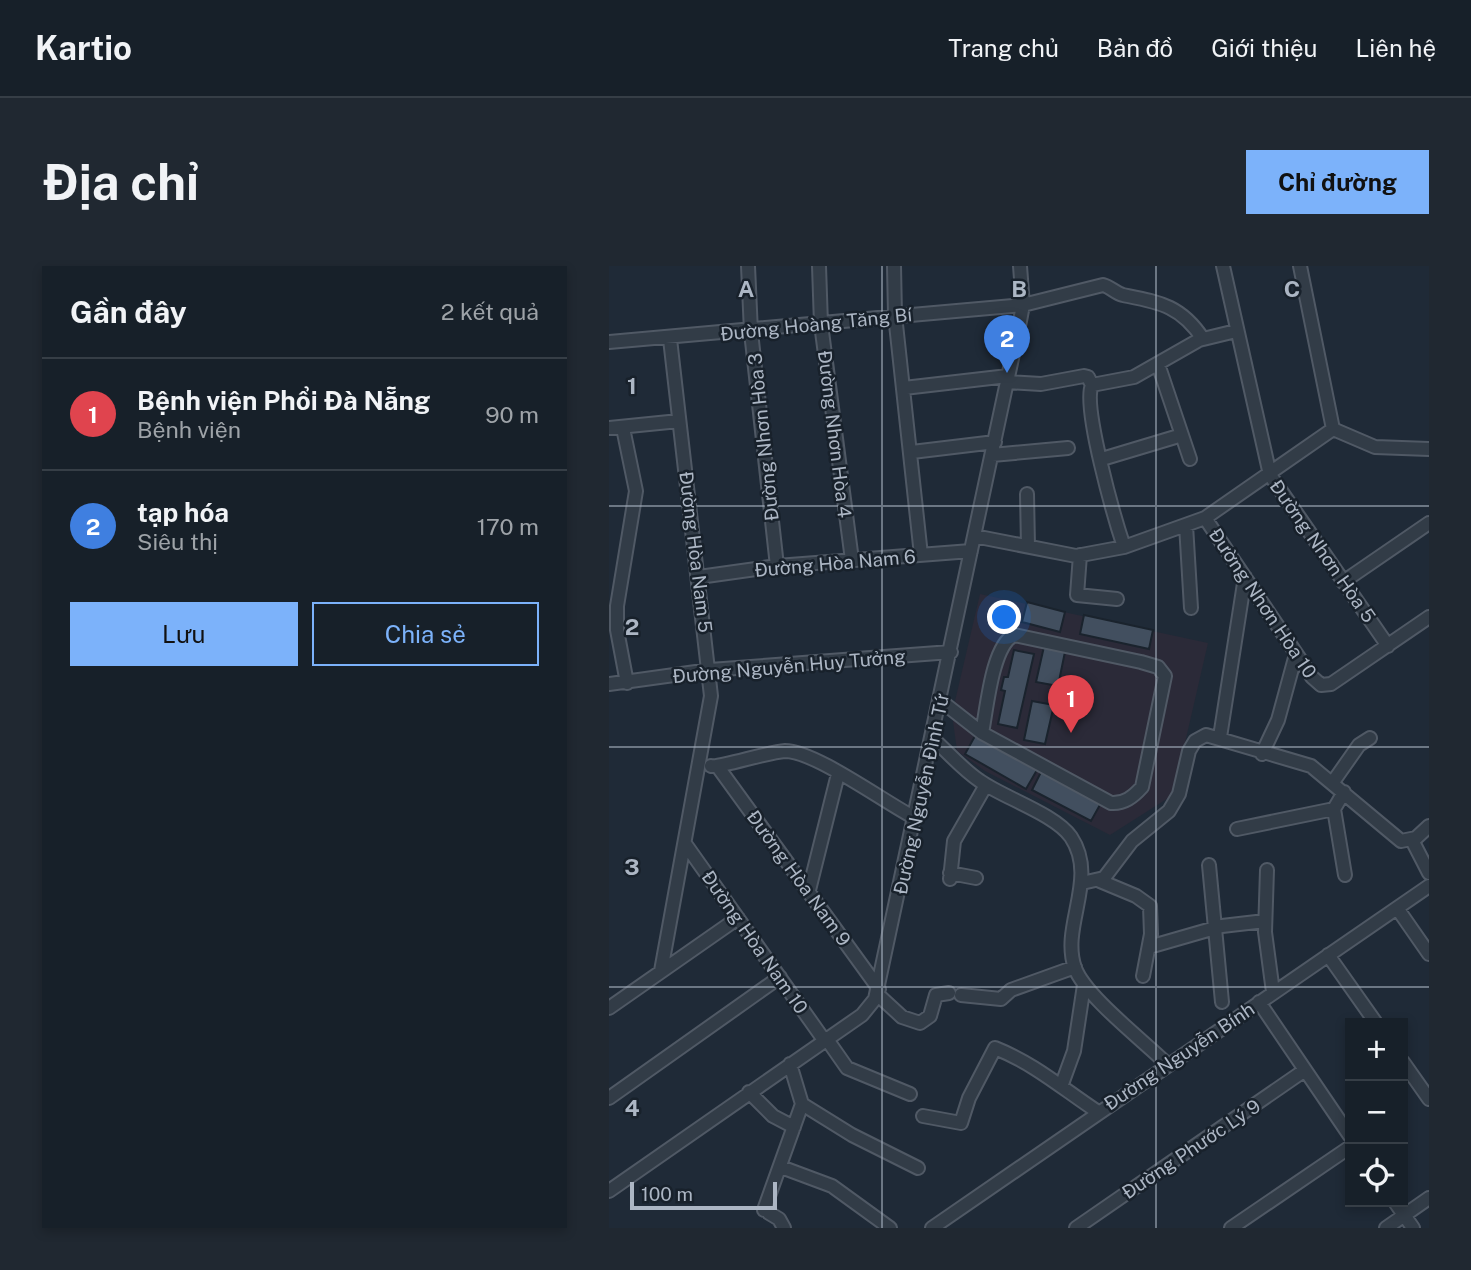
<!DOCTYPE html>
<html lang="vi">
<head>
<meta charset="utf-8">
<style>
	body { margin:0; font-family:"Public Sans",sans-serif; background:#202831; color:#f1f3f6 }
	.controls { position:absolute; right:21px; bottom:21px; display:grid; overflow:hidden; border-radius:0px; box-shadow:0 4px 10px #0003 }
	.controls button { width:63px; height:63px; display:grid; place-items:center; padding:0; border:0; border-bottom:2px solid #363e46; background:#172029; color:#f1f3f6; font:35px sans-serif }
	.scale { position:absolute; left:21px; bottom:18px; width:147px; box-sizing:border-box; padding-left:7px; border:4px solid #acb6c4; border-top:0; font-size:19px; line-height:24px; white-space:nowrap; color:#acb6c4; -webkit-text-stroke:5px #18212b; paint-order:stroke }
	.you { position:absolute; left:396px; top:352px; width:24px; height:24px; margin:-18px; border:5px solid #fff; border-radius:50%; background:#1a73e8; box-shadow:0 0 0 10px #1a73e833 }
	.badge { display:grid; place-items:center; width:46px; height:46px; border-radius:50%; background:#7cb2fa; color:#fff; font-size:23px; font-weight:700 }
	.pin { position:absolute; translate:-50% -58px; filter:drop-shadow(0 2px 4px #0008) }
	.pin::after { content:''; position:absolute; top:37px; width:24px; height:21px; background:inherit; clip-path:polygon(0 0,100% 0,50% 100%) }
	.list { margin:0; padding:0; list-style:none }
	h2 { display:flex; justify-content:space-between; align-items:center; height:91px; margin:0; padding:0 28px; font-size:30px }
	h2 small { font-size:23px; font-weight:400; color:#9ea3a8 }
	.list li { display:grid; grid-template-columns:46px 1fr auto; gap:21px; align-items:center; box-sizing:border-box; height:112px; padding:0 28px; border-top:2px solid #363e46 }
	.list b { display:block; font-size:26px; white-space:nowrap }
	.list p { margin:0; font-size:23px; white-space:nowrap; color:#9ea3a8 }
	.list em { font-size:23px; font-style:normal; color:#9ea3a8 }
	.actions { display:flex; gap:14px; padding:21px 28px }
	.actions a { flex:1; padding:16px 0; border:2px solid #7cb2fa; border-radius:0px; text-align:center; font-size:24px; color:#7cb2fa }
	.actions .main { background:#7cb2fa; color:#111 }
	.icon { flex:none; width:38px; height:38px; fill:none; stroke:currentColor; stroke-width:2; stroke-linecap:round; stroke-linejoin:round }
	.map { position:relative; flex:none; width:820px; height:962px; overflow:hidden; border-radius:0px }
	header { display:flex; align-items:center; gap:42px; box-sizing:border-box; height:98px; padding:0 35px; background:#172029; border-bottom:2px solid #363e46 }
	header strong { font-size:33px }
	nav { display:flex; gap:38px; margin-inline-start:auto; font-size:24px }
	.intro { display:flex; align-items:center; justify-content:space-between; box-sizing:border-box; height:168px; padding:0 42px }
	h1 { margin:0; font-size:49px }
	.button { padding:18px 32px; border-radius:0px; background:#7cb2fa; color:#111; font-size:24px; font-weight:700 }
	main { display:flex; gap:42px; padding:0 42px }
	aside { flex:1; background:#172029; border-radius:0px; box-shadow:0 4px 10px #0003 }
	.map>svg:first-child { display:block }
</style>
</head>
<body>
<header>
<strong>Kartio</strong>
<nav><a>Trang chủ</a><a>Bản đồ</a><a>Giới thiệu</a><a>Liên hệ</a></nav>
</header>
<div class="intro"><h1>Địa chỉ</h1><a class="button">Chỉ đường</a></div>
<main>
<aside>
<h2>Gần đây<small>2 kết quả</small></h2>
<ul class="list">
<li><span class="badge" style="background:#e0444e">1</span><div><b>Bệnh viện Phổi Đà Nẵng</b><p>Bệnh viện</p></div><em>90 m</em></li>
<li><span class="badge" style="background:#3f7fe0">2</span><div><b>tạp hóa</b><p>Siêu thị</p></div><em>170 m</em></li>
</ul>
<div class="actions"><a class="main">Lưu</a><a>Chia sẻ</a></div>
</aside>
<div class="map">
<svg width="820" height="962" viewBox="0 0 820 962">
	<rect width="100%" height="100%" fill="#1f2a37"/>
	<path fill="#2b2a38" d="M 371,328 L 599,377 L 564,529 L 501,569 L 376,505 L 348,485 L 343,448 Z"/>
	<path fill="#424f5f" stroke="#1a232d" stroke-width="2" d="M 418,336 L 456,346 L 451,366 L 413,356 Z
		M 475,349 L 544,364 L 540,383 L 471,368 Z
		M 436,376 L 457,381 L 449,420 L 427,416 Z
		M 405,384 L 425,388 L 408,462 L 389,458 L 396,425 L 392,424 L 395,411 L 399,411 Z
		M 423,435 L 445,439 L 436,478 L 415,474 Z
		M 366,470 L 428,504 L 417,523 L 356,488 Z
		M 432,506 L 492,537 L 482,555 L 423,524 Z"/>
	<g fill="none" stroke-linecap="round" stroke-linejoin="round">
		<g stroke="#505965" stroke-width="16">
			<path id="minor" d="M 139,0 L 142,66 L 168,300
				M 210,0 L 212,58 L 243,294
				M 285,0 L 286,49 L 312,289
				M 614,0 L 661,209 L 779,380
				M 691,0 L 724,163
				M 0,76 L 414,39 L 494,19 C 502,21 506,27 514,29 C 549,36 572,39 594,73
				M 549,98 L 581,193
				M 398,116 L 432,118 L 475,110 L 479,111 L 483,119
				M 483,119 C 473,140 506,254 515,281
				M 483,119 L 525,111 L 590,74 L 627,65
				M 295,122 L 399,110
				M 0,162 L 70,155
				M 14,162 L 27,225 L 8,340 L 8,364 L 18,417
				M 724,163 L 766,181 L 820,183
				M 303,186 L 386,176
				M 383,189 L 459,182
				M 493,193 L 573,169
				M 418,228 L 419,280
				M 596,252 L 703,411 L 712,419 L 722,418 L 820,351
				M 577,259 L 582,342
				M 365,270 L 467,290 L 515,281 L 596,252 L 724,163
				M 471,289 L 468,329 L 508,333
				M 90,311 L 168,300 L 362,285
				M 734,316 L 820,257
				M 0,418 L 101,404 L 342,386
				M 332,435 L 373,467 L 502,537 C 515,538 524,531 533,521 L 556,410 L 549,401 L 532,396 L 405,369 C 383,380 378,442 373,467
				M 611,471 L 636,311
				M 323,472 C 339,486 353,503 371,515 C 395,532 446,548 462,571 C 490,613 451,660 466,702 C 476,730 535,775 558,798
				M 653,488 L 669,454 L 687,388
				M 102,500 C 110,502 159,486 176,485 C 206,485 275,536 306,552
				M 109,501 L 270,723
				M 724,516 L 750,479 L 761,472
				M 735,526 L 725,543 L 736,609
				M 628,563 L 725,543
				M 803,574 L 820,607
				M 77,579 L 215,774
				M 600,599 L 613,736
				M 658,604 L 656,666 L 664,726
				M 341,607 L 367,612
				M 341,613 L 345,575 L 377,519
				M 491,615 L 527,630 L 541,640 L 542,668 L 534,710
				M 473,617 L 495,612 L 523,575 L 560,545 L 570,528 L 580,485 L 586,475 L 597,469 L 702,500 L 792,575 L 807,572 L 820,560
				M 200,624 L 229,508
				M 788,642 L 820,688
				M 540,681 L 613,660 L 656,655
				M 719,689 L 767,757
				M 52,705 L 102,430 L 61,73
				M 268,728 L 293,751 L 311,757 L 321,750 L 327,729 L 340,727
				M 352,729 L 392,733 L 402,724 L 466,701
				M 650,736 L 741,870
				M 0,742 L 129,652
				M 217,772 L 238,802 L 301,828
				M 794,796 L 820,833
				M 453,818 L 465,785 L 475,719
				M 140,826 L 164,850 L 185,861
				M 0,832 L 171,711
				M 193,838 L 243,869 L 309,902
				M 314,850 L 352,857 L 360,832 L 386,782 C 426,798 454,823 489,846
				M 172,901 L 223,920 L 281,962
				M 0,925 L 253,749 L 266,733 L 411,55 L 414,39 L 411,0
				M 786,936 L 804,962
				M 155,944 L 193,838 L 181,798
				M 160,947 L 170,953 L 175,962
				M 323,962 L 820,620
				M 467,962 L 696,804
				M 622,962 L 741,881
				M 777,962 L 820,932"/>
		</g>
		<use href="#minor" stroke="#323c47" stroke-width="12"/>
	</g>
	<path fill="none" stroke="#acb6c4" stroke-width="2" stroke-opacity="0.55" d="M 273,0 L 273,962M 547,0 L 547,962M 0,240 L 820,240M 0,481 L 820,481M 0,721 L 820,721"/>
	<g text-anchor="middle" stroke-width="5" stroke-linejoin="round" paint-order="stroke">
		<g font-size="19" fill="#acb6c4" stroke="#18212b">
			<text transform="translate(207 58) rotate(-6)" y="7">Đường Hoàng Tăng Bí</text>
			<text transform="translate(226 168) rotate(83)" y="7">Đường Nhơn Hòa 4</text>
			<text transform="translate(154 171) rotate(-96)" y="7">Đường Nhơn Hòa 3</text>
			<text transform="translate(714 285) rotate(55)" y="7">Đường Nhơn Hòa 5</text>
			<text transform="translate(87 286) rotate(83)" y="7">Đường Hòa Nam 5</text>
			<text transform="translate(226 297) rotate(-5)" y="7">Đường Hòa Nam 6</text>
			<text transform="translate(654 337) rotate(56)" y="7">Đường Nhơn Hòa 10</text>
			<text transform="translate(180 400) rotate(-5)" y="7">Đường Nguyễn Huy Tưởng</text>
			<text transform="translate(312 528) rotate(-78)" y="7">Đường Nguyễn Đình Tứ</text>
			<text transform="translate(190 612) rotate(54)" y="7">Đường Hòa Nam 9</text>
			<text transform="translate(146 676) rotate(55)" y="7">Đường Hòa Nam 10</text>
			<text transform="translate(570 790) rotate(-34)" y="7">Đường Nguyễn Bính</text>
			<text transform="translate(582 883) rotate(-34)" y="7">Đường Phước Lý 9</text>
		</g>
	</g>
	<g font-size="23" text-anchor="middle" font-weight="bold" fill="#acb6c4" stroke="#18212b" stroke-width="5" stroke-linejoin="round" paint-order="stroke">
		<text x="137" y="31">A</text>
		<text x="410" y="31">B</text>
		<text x="683" y="31">C</text>
		<text x="23" y="128">1</text>
		<text x="23" y="369">2</text>
		<text x="23" y="609">3</text>
		<text x="23" y="850">4</text>
	</g>
</svg>
<div class="controls">
<button>+</button>
<button>−</button>
<button><svg class="icon" aria-label="locate" viewBox="0 0 24 24"><circle cx="12" cy="12" r="6"/><path d="M12 2v4M12 18v4M2 12h4M18 12h4"/></svg></button>
</div>
<div class="scale">100 m</div>
<div class="you"></div>
<div class="pin badge" style="left:462px;top:467px;background:#e0444e">1</div>
<div class="pin badge" style="left:398px;top:107px;background:#3f7fe0">2</div>
</div>
</main>
</body>
</html>
